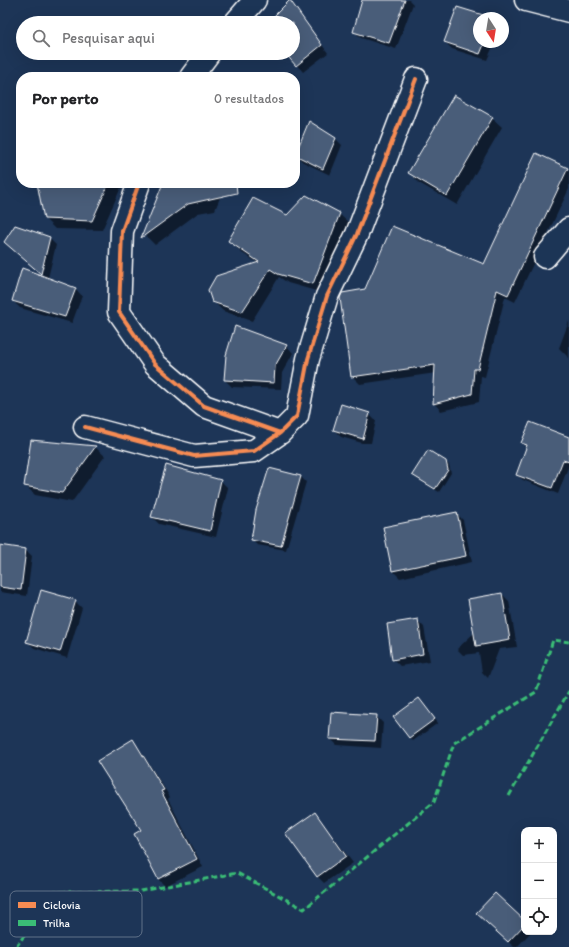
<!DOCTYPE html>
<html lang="pt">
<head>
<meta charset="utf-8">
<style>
	body { margin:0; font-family:Itim,sans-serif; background:#f2f2f2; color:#202124 }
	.controls { position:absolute; right:12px; bottom:12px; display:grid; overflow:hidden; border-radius:8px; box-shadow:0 4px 16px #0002 }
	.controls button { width:36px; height:36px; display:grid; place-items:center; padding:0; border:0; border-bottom:1px solid #e0e0e0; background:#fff; color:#202124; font:20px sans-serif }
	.compass { position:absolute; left:473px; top:12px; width:36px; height:36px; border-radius:50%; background:#fff; box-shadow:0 4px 16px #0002; rotate:168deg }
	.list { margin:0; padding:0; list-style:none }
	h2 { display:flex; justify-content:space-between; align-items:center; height:52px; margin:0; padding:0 16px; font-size:17px }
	h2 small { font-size:13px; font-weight:400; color:#757577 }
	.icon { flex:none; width:22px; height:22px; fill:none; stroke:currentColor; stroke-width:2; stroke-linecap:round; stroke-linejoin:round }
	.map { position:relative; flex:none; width:569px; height:947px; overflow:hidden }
	.search { position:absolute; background:#fff; box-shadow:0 4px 16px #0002; left:16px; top:16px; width:284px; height:44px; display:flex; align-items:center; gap:10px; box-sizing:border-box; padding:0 14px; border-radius:22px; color:#757577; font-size:15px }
	.panel { position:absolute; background:#fff; box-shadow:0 4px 16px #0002; left:16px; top:72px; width:284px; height:116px; border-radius:16px }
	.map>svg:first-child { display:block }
</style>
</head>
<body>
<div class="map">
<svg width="569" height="947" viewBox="0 0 569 947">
	<rect width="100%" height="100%" fill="#1d3557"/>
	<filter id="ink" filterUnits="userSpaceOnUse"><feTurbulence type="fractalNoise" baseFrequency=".025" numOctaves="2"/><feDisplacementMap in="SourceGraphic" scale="8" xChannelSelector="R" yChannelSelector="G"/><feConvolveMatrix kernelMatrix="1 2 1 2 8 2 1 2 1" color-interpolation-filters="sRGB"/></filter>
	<g filter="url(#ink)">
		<path fill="#0007" d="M 364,0 L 409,0 L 413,4 L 396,49 L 361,38 L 354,31 Z
			M 290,1 L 328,53 L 303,72 L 286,53 L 293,53 L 293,23 L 268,23 Z
			M 457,8 L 490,18 L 479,18 L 479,42 L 495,42 L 487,60 L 452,49 L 445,42 Z
			M 492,118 L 502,127 L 457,205 L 419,183 L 410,173 Z
			M 335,138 L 342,145 L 330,175 L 303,162 L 296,155 Z
			M 567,169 L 569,171 L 569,189 L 515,302 L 505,297 L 485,377 L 481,376 L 479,402 L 441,411 L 434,403 L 436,373 L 360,384 L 352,376 L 484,265 Z
			M 38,183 L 123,183 L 102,230 L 55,229 L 45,219 Z
			M 165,183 L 226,183 L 215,210 L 198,213 L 155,245 L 146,236 Z
			M 339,214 L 349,223 L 323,293 L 288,283 L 279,277 L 252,321 L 223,311 L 213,301 L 258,263 L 242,253 L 232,243 L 287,216 Z
			M 49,238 L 56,245 L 48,278 L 76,289 L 82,296 L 72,323 L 20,308 L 13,301 L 45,277 L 5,242 Z
			M 569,321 L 569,358 L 559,348 Z
			M 236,327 L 287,346 L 293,353 L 282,373 L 281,389 L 232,387 L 225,380 Z
			M 369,414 L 376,421 L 371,443 L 362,443 L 341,437 L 334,430 Z
			M 569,439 L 569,465 L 558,494 L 523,480 L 517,475 L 528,448 L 523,443 Z
			M 95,447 L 105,456 L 72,502 L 35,495 L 25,485 Z
			M 445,461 L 449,465 L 451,473 L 439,492 L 417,478 Z
			M 301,477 L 306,482 L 286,550 L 257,545 L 252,540 Z
			M 221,481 L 228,488 L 216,537 L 159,524 L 152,517 Z
			M 456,513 L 463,520 L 472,562 L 400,578 L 393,571 Z
			M 0,546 L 26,550 L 32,556 L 27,596 L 0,592 Z
			M 502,594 L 509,601 L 517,647 L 499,649 L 488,678 L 482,672 L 479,653 L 463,655 L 457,649 L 475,632 Z
			M 75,601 L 82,608 L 67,658 L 34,648 L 27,641 Z
			M 417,620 L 424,627 L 430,661 L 400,666 L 393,659 Z
			M 419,699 L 438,723 L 413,741 L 410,737 Z
			M 376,716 L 383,723 L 381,748 L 337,745 L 330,738 Z
			M 132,741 L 139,748 L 170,797 L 168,799 L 203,867 L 165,886 L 158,879 L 136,834 L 143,831 Z
			M 315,813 L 353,863 L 324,883 L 317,876 Z
			M 485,920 L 524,921 L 524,932 L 531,932 L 517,947 L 514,947 Z"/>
		<path fill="#4a5d79" stroke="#fff" d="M 290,0 L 322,45 L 296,66 L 285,53 L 293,53 L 293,23 L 267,23 Z
			M 362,0 L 405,0 L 389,43 L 353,32 Z
			M 457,7 L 493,18 L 479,18 L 479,42 L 485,42 L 480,54 L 444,42 Z
			M 454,95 L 493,117 L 447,196 L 408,173 Z
			M 309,121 L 336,138 L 323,169 L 295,155 Z
			M 536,153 L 568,168 L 508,295 L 497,290 L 478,369 L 474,369 L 472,394 L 433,404 L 435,365 L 351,377 L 340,298 L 342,293 L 365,289 L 392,226 L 484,264 Z
			M 37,183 L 109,183 L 92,221 L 44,219 Z
			M 163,183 L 236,183 L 237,193 L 188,204 L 141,238 Z
			M 306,195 L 340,213 L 313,284 L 278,274 L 270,269 L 242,312 L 212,302 L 208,290 L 216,276 L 259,262 L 228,241 L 253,198 L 287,215 Z
			M 15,225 L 50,237 L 41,274 L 4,242 Z
			M 22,268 L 76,288 L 65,317 L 12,301 Z
			M 235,326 L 287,345 L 275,366 L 274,383 L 224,380 L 226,355 Z
			M 341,404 L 370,413 L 363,439 L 333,430 Z
			M 530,422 L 569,437 L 569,462 L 563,460 L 552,488 L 516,475 L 527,445 L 521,443 Z
			M 31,440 L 96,446 L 62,493 L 24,486 Z
			M 428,450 L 446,461 L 448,470 L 435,489 L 412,475 Z
			M 166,465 L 221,480 L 210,531 L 151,517 Z
			M 269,468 L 301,476 L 281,546 L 251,540 L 256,510 Z
			M 457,512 L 466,556 L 392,571 L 383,527 Z
			M 0,545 L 26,549 L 21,590 L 0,587 Z
			M 41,590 L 76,600 L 60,652 L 26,642 Z
			M 502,593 L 510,640 L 476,646 L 468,599 Z
			M 418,619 L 423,654 L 392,660 L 387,624 Z
			M 419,698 L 435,719 L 409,738 L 393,717 Z
			M 331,712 L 377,715 L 375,741 L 329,739 Z
			M 133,739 L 164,790 L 161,791 L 197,859 L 158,879 L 134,834 L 141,830 L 97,761 Z
			M 315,812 L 346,856 L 317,877 L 285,833 Z
			M 495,893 L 524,920 L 524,925 L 508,942 L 476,913 Z"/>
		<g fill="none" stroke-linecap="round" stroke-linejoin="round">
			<g stroke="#fff" stroke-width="25">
				<path id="street" d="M 526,0 L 569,11
					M 235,23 L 255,0
					M 191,77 L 209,53
					M 139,183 L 122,231 L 119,312 L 155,364 L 204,406 L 280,433
					M 545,257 L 569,229
					M 85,427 L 194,456 L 254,451 L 280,433 L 297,416 L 308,359 L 327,296 L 357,234 L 416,79"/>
			</g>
			<use href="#street" stroke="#1d3557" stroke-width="22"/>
			<path stroke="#3abd76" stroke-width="3" stroke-dasharray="6 3" stroke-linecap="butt" d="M 509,796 L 569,691
				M 16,947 L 55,892 L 141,891 L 237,873 L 304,909 L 434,802 L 454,743 L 536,692 L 553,640 L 569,642"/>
			<g stroke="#1d3557" stroke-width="6">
				<path id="cycleway" d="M 139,183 L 122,231 L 119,312 L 155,364 L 204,406 L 280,433
					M 85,427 L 194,456 L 254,451 L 280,433 L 297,416 L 308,359 L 327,296 L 357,234 L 416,79"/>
			</g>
			<use href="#cycleway" stroke="#f68b52" stroke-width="4"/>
		</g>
	</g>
	<rect x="10" y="891" width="132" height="46" rx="6" fill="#1d3557" stroke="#617289" stroke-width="1"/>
	<rect x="18" y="902" width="18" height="6" fill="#f68b52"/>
	<rect x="18" y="920" width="18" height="6" fill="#3abd76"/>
	<g font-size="11" fill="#fff">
		<text x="43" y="909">Ciclovia</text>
		<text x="43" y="927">Trilha</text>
	</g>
</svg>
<div class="controls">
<button>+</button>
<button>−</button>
<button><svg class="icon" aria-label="locate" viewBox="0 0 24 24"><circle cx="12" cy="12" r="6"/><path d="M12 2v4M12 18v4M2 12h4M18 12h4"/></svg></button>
</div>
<svg class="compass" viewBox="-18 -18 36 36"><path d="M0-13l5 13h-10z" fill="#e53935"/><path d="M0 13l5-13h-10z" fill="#757577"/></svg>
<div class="search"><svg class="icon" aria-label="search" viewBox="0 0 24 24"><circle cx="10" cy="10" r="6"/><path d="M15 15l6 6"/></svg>Pesquisar aqui</div>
<section class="panel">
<h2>Por perto<small>0 resultados</small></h2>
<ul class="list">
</ul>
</section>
</div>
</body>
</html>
